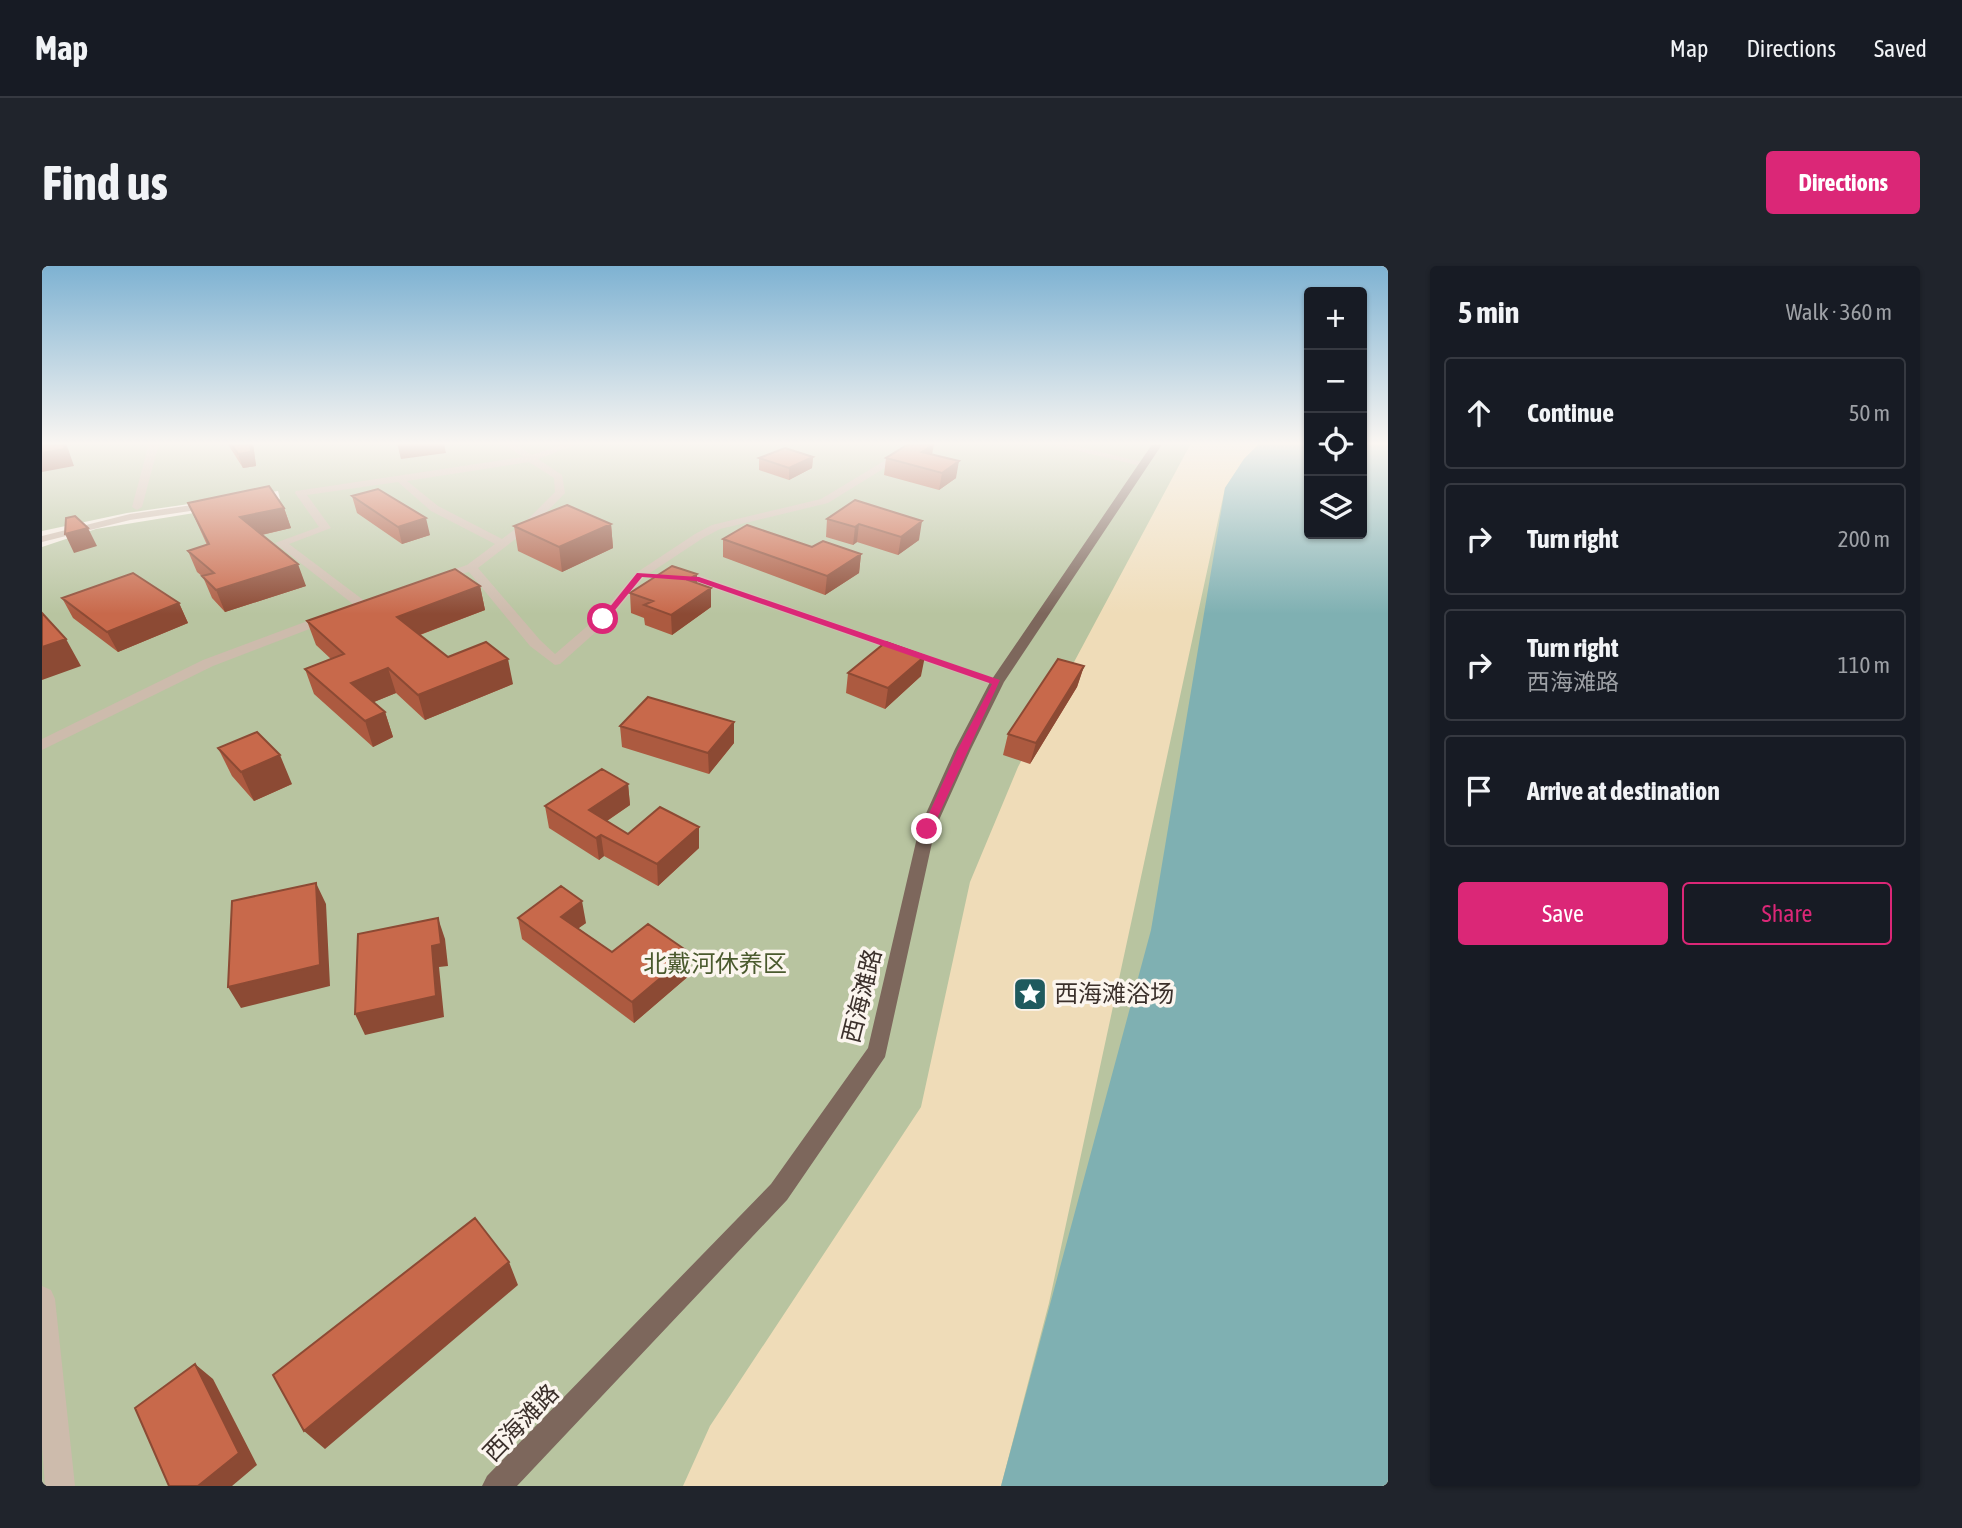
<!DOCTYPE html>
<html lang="en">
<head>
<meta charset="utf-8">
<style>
	body { margin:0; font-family:"Asap Condensed","Noto Sans SC",sans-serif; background:#20242c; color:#f1f3f6 }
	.controls { position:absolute; right:21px; top:21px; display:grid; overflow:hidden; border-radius:7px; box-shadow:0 2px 5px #0004 }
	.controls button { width:63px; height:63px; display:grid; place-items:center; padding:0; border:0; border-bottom:2px solid #363941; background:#171b24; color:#f1f3f6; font:35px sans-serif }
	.stop { position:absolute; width:21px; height:21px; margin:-16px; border:5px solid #db2777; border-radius:50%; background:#fff }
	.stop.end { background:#db2777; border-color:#fff; box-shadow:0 2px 7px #0008 }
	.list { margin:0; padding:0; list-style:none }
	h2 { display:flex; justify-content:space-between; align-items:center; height:91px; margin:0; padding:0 28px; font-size:30px }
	h2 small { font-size:23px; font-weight:400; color:#9ea1a6 }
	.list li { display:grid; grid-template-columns:46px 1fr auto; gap:21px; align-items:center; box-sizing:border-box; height:112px; margin:0 14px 14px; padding:0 14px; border:2px solid #363941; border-radius:7px }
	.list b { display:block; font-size:26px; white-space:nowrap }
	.list p { margin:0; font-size:23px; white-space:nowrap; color:#9ea1a6 }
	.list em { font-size:23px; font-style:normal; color:#9ea1a6 }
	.actions { display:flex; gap:14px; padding:21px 28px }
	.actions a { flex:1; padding:16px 0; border:2px solid #db2777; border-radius:7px; text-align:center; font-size:24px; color:#db2777 }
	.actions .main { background:#db2777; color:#fff }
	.icon { flex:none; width:38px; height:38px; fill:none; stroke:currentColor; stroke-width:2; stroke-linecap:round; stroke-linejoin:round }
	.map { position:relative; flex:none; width:1346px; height:1220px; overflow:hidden; border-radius:7px }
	header { display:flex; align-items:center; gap:42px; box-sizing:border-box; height:98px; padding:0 35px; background:#171b24; border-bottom:2px solid #363941 }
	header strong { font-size:33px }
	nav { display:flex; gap:38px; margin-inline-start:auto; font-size:24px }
	.intro { display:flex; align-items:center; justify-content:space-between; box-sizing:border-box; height:168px; padding:0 42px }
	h1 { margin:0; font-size:49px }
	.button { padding:18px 32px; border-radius:7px; background:#db2777; color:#fff; font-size:24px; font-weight:700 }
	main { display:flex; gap:42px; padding:0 42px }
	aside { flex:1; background:#171b24; border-radius:7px; box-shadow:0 2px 5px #0004 }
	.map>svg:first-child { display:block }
</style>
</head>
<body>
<header>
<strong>Map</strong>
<nav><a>Map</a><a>Directions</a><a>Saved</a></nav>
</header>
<div class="intro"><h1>Find us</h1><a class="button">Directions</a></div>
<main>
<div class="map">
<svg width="1346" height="1220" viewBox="0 0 1346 1220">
	<rect width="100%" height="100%" fill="#f4ebe1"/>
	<path fill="#b8c4a0" d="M 0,177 L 1267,177 L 1267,268 L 1320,268 L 1320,177 L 1346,177 L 1346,1220 L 0,1220 L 0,281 L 54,263 L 238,233 L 236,225 L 85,247 L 0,265 Z"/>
	<path fill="#efdcb8" d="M 1149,177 L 1218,177 L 1202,193 L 1183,222 L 1007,1037 L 959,1220 L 641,1220 L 668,1160 L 879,841 L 928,616 L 976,501 Z"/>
	<path fill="#7fb0b2" d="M 1218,177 L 1267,177 L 1267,268 L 1320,268 L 1320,177 L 1346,177 L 1346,1220 L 959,1220 L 1109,664 L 1183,222 L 1202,193 Z"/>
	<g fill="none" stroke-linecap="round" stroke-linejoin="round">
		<path fill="#cdbbac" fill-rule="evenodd" d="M 107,177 L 117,177 L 100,241 L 95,244 L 90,241 Z
			M 460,177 L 471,177 L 490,189 L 525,177 L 538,177 L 496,193 L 520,209 L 523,227 L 493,258 L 436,302 L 498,374 L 513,388 L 557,350 L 594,307 L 653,268 L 670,259 L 779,233 L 872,177 L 883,177 L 786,237 L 678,263 L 661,272 L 602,311 L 565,356 L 518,398 L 513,399 L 488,380 L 427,306 L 392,314 L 392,310 L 425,299 L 453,278 L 389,245 L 356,216 L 265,229 L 289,262 L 247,278 L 324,336 L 324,342 L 316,342 L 233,277 L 277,261 L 253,227 L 254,225 L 481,191 ZM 487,196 L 512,212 L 513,226 L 485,254 L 460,273 L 396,240 L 365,215 Z
			M 1004,177 L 1021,177 L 1108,198 L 1103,201 Z
			M 171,236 L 176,239 L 175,241 L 88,254 L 0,276 L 0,270 L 88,248 Z
			M 633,307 L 659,310 L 962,416 L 960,419 L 950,419 L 653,316 L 629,313 L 627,311 Z
			M 287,347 L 293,351 L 291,354 L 171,400 L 0,484 L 0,473 L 161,394 Z
			M 0,1020 L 9,1024 L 13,1033 L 33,1220 L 3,1220 L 0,1181 Z"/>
		<path fill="#7d675c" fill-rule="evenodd" d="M 1111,177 L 1121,177 L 962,416 L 929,483 L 893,563 L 843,791 L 745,934 L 475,1220 L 440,1220 L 445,1210 L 729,918 L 826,782 L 877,563 L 913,483 L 948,416 Z"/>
	</g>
	<path fill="#ac5a40" d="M 185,177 L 211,177 L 214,200 L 201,202 Z
		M 890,188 L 914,212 L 897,224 L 842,209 L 844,192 Z
		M 771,191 L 770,202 L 747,214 L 717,204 L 717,192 Z
		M 310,230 L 388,269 L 360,278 L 315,247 Z
		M 813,234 L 877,274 L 856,289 L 815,276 L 811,279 L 784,271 L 785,253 Z
		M 146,237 L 242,242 L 249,262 L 220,269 L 264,320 L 183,346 L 170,332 L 161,311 L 155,306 L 146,285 L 165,279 Z
		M 569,258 L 571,282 L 520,306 L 476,285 L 472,260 Z
		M 681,273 L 770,281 L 819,288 L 817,307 L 783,329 L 681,291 Z
		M 655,317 L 669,341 L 630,369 L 603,359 L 602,352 L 589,347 L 588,327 Z
		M 438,320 L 443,344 L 378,369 L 406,391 L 471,418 L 383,454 L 354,427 L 332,436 L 343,446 L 351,471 L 331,481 L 272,428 L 263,403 L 289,393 L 274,379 L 265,355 Z
		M 20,332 L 137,337 L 146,357 L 76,386 L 31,352 Z
		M 1042,400 L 1035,421 L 988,498 L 961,489 L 966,468 Z
		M 806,407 L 879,410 L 843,443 L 804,427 Z
		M 692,456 L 692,477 L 667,508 L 580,481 L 578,460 Z
		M 176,482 L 250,518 L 212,535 L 190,510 Z
		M 586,518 L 588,539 L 565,555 L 586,568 L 657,561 L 657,582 L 616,620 L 562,590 L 557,594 L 507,562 L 503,540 Z
		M 476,652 L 544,657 L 536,662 L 570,686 L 648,687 L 649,708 L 592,757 L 480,673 Z"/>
	<path fill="#8c4a34" d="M 21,177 L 24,177 L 32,200 L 0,206 L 0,187 Z
		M 208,177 L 211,177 L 214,200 L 201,202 L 196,188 Z
		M 355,177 L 402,177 L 404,187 L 359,193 Z
		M 892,178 L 889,194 L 880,186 Z
		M 771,191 L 770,202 L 747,214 L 747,202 Z
		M 917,195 L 914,212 L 897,224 L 900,207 Z
		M 242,242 L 249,262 L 206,272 L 198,251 Z
		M 384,252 L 388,269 L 360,278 L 356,261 Z
		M 880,255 L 877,274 L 856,289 L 859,271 Z
		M 569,258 L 571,282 L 520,306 L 517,281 Z
		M 817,258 L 815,276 L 811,279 L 813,261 Z
		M 46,262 L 55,280 L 32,287 L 23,268 Z
		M 819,288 L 817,307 L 783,329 L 785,310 Z
		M 256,298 L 264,320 L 183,346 L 174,324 Z
		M 655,308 L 655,328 L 646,314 Z
		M 438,320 L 443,344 L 361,375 L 355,351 Z
		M 669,322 L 669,341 L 630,369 L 629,349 Z
		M 137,337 L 146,357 L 76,386 L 65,366 Z
		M 24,373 L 39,400 L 0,414 L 0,381 Z
		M 883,390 L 879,410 L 843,443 L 846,422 Z
		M 466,393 L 471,418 L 383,454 L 376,429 Z
		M 1042,400 L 1035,421 L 988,498 L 994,477 Z
		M 346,402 L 354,427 L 317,442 L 309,417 Z
		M 343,446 L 351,471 L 331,481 L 323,455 Z
		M 692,456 L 692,477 L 667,508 L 666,487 Z
		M 238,489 L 250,518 L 212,535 L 199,506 Z
		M 586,518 L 588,539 L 550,565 L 547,544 Z
		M 657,561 L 657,582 L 616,620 L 615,598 Z
		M 559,569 L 562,590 L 557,594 L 554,572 Z
		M 274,617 L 284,638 L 288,720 L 199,742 L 186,721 Z
		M 540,635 L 544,657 L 523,672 L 519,651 Z
		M 396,652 L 403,673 L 406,700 L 397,701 L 402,751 L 323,769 L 313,748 L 390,680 Z
		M 648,687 L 649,708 L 592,757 L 590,736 Z
		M 467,996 L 476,1019 L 283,1183 L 262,1165 Z
		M 153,1098 L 171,1113 L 215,1199 L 190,1220 L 156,1220 Z"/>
	<path fill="#c8694b" stroke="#8c4a34" stroke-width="2" d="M 0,177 L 21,177 L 23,183 L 0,187 Z
		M 189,177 L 208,177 L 209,186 L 196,188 Z
		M 868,177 L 892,178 L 880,186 L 917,195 L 900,207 L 844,192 Z
		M 743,182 L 771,191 L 747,202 L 717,192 Z
		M 227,220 L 242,242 L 198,251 L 256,298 L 174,324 L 160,310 L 172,307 L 146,285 L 167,278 L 146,237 Z
		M 336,223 L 384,252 L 356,261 L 310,230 Z
		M 813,234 L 880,255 L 859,271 L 817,258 L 813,261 L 785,253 Z
		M 525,239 L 569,258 L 517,281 L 472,260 Z
		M 33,250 L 46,262 L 23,268 L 24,252 Z
		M 705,259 L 770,281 L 781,275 L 819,288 L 785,310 L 681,273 Z
		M 630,300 L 655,308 L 646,314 L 669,322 L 629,349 L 602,339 L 611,335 L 588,327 Z
		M 413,303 L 438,320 L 355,351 L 406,391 L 444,376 L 466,393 L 376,429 L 346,402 L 309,417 L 343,446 L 323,455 L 263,403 L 302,388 L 265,355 Z
		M 91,307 L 137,337 L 65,366 L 20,332 Z
		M 0,347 L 24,373 L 0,381 Z
		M 844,376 L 883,390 L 846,422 L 806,407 Z
		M 1016,393 L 1042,400 L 994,477 L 966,468 Z
		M 606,431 L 692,456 L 666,487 L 578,460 Z
		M 215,466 L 238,489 L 199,506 L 176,482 Z
		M 560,503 L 586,518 L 547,544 L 586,568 L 618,541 L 657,561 L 615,598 L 559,569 L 554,572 L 503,540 Z
		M 274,617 L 278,699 L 186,721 L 190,635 Z
		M 519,620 L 540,635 L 519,651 L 570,686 L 606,658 L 648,687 L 590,736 L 476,652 Z
		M 396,652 L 399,678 L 390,680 L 394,730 L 313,748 L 316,668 Z
		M 433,952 L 467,996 L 262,1165 L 231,1109 Z
		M 153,1098 L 197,1187 L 156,1220 L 127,1220 L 93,1142 Z"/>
	<linearGradient id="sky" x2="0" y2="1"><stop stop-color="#7eb2d2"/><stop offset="0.51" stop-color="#faf6f2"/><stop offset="1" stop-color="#faf6f2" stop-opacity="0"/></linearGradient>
	<rect width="1346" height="348" fill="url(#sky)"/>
	<path fill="#db2777" d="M 595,307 L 657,311 L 958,414 L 889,566 L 880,563 L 916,483 L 950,418 L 654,315 L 600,311 L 564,355 L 559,355 L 559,352 Z"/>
	<defs>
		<g id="sight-square" transform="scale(1.75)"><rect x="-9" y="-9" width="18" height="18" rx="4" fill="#1f5a5e" stroke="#fbf5ee"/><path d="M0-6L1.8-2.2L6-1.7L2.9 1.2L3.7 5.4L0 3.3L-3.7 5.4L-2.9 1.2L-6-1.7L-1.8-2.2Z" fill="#fff"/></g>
	</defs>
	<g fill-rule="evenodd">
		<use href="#sight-square" x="988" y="728"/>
	</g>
	<g text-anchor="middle" stroke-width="7" stroke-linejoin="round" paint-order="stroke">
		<g font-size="24" fill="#4a5a2e" stroke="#fbf5ee">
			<text x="673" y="706">北戴河休养区</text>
		</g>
		<g font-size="24" fill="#3b302b" stroke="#fbf5ee" text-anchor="start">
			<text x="1012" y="736">西海滩浴场</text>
		</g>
		<g font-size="24" fill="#3b302b" stroke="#fbf5ee">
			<text transform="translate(820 730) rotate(-76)" y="8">西海滩路</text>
			<text transform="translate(479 1157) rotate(-46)" y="8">西海滩路</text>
		</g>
	</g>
</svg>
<div class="controls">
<button>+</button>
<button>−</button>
<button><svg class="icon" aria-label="locate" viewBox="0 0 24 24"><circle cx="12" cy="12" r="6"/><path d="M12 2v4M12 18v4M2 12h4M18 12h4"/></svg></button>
<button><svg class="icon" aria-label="layers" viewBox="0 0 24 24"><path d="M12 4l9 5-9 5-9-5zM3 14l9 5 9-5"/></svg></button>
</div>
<div class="stop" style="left:561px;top:353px"></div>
<div class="stop end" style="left:885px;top:563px"></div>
</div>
<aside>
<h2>5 min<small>Walk · 360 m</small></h2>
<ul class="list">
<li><svg class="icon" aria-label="ahead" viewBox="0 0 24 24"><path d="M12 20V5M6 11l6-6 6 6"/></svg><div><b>Continue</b></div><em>50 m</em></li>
<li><svg class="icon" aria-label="right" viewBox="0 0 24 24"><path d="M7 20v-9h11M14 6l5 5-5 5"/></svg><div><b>Turn right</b></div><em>200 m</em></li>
<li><svg class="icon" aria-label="right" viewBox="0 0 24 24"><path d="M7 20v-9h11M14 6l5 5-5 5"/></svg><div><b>Turn right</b><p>西海滩路</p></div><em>110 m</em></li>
<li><svg class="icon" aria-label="arrive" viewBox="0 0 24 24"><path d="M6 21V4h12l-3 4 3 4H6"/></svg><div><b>Arrive at destination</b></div></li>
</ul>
<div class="actions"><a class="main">Save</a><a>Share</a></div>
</aside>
</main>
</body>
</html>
